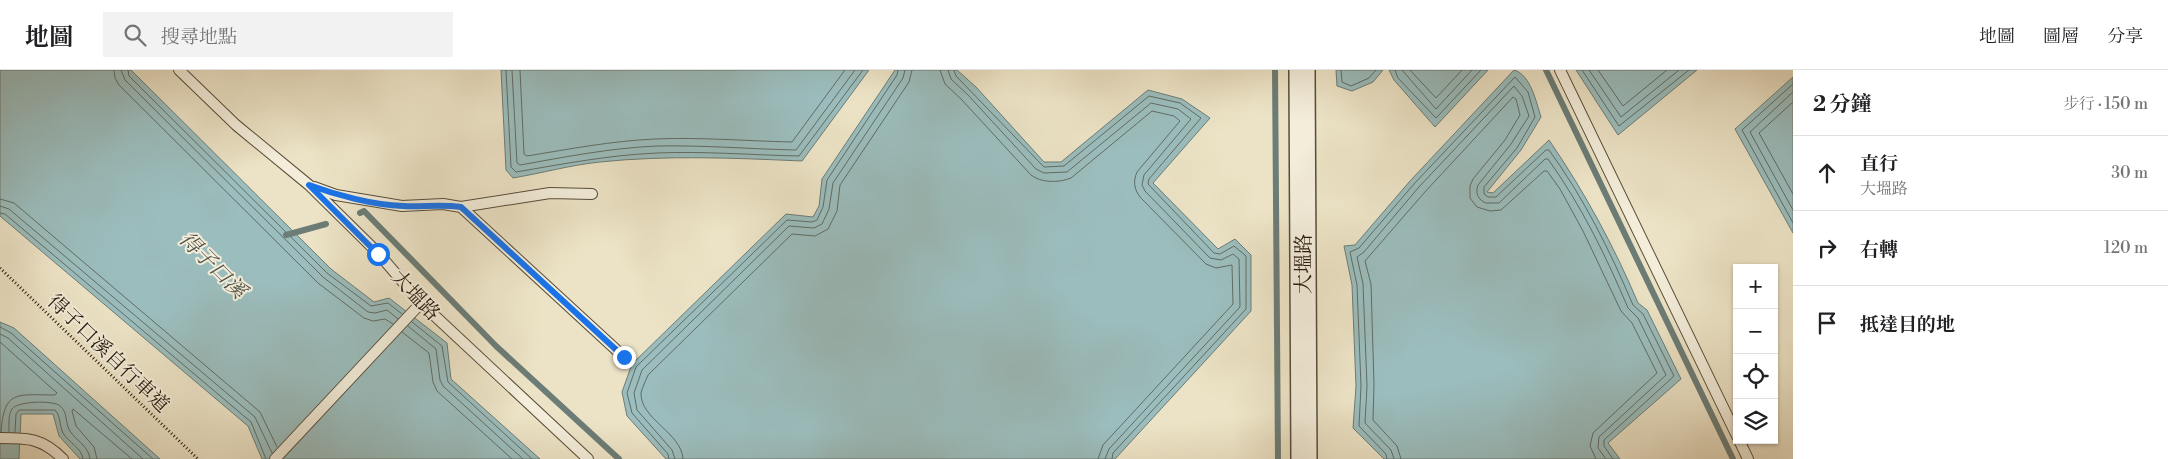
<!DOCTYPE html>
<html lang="zh-TW">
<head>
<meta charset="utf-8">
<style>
	body { margin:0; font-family:"Libre Bodoni","Noto Serif TC",serif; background:#f2f2f2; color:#202124 }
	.controls { position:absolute; right:15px; bottom:15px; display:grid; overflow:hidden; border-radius:0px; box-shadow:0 1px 4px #0004 }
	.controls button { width:45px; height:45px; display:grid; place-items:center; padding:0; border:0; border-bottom:1px solid #e0e0e0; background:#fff; color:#202124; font:25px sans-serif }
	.stop { position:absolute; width:15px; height:15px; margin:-11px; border:4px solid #1a73e8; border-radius:50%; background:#fff }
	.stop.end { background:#1a73e8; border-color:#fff; box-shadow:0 1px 5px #0008 }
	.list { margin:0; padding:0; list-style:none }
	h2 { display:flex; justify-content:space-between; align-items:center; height:65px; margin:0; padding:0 20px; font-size:21px }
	h2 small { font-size:16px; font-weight:400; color:#757577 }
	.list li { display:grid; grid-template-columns:32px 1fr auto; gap:15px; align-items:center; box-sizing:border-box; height:75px; padding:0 20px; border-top:1px solid #e0e0e0 }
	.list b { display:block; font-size:19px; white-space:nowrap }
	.list p { margin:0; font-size:16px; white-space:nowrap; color:#757577 }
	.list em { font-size:16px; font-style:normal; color:#757577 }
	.icon { flex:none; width:28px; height:28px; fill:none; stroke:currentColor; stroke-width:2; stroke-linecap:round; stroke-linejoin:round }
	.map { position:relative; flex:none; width:1793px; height:389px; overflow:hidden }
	header { display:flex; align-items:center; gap:30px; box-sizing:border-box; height:70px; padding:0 25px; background:#fff; border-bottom:1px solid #e0e0e0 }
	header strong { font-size:24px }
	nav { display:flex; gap:28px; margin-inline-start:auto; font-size:18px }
	.search { width:350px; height:45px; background:#f2f2f2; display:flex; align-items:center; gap:12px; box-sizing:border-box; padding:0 18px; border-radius:0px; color:#757577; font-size:19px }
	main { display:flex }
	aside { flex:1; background:#fff }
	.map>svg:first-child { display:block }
</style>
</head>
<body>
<header>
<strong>地圖</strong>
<div class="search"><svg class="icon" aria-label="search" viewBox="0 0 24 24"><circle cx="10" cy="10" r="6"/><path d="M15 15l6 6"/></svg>搜尋地點</div>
<nav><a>地圖</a><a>圖層</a><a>分享</a></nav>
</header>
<main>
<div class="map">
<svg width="1793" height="389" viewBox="0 0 1793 389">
	<rect width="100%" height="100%" fill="#ece3c6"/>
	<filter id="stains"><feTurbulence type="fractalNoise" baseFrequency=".004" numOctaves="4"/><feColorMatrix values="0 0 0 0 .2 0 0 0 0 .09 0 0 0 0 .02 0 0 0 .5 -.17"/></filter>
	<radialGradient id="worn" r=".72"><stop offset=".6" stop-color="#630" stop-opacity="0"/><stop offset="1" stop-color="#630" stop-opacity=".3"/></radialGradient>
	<path fill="#9bbdbd" stroke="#6c7c76" d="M 0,0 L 131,0 L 331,199 L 374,232 L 389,228 L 447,273 L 451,309 L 540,389 L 262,389 L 248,356 L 0,146 Z
		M 501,0 L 869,0 L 802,91 C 734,88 667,85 600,92 C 571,95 542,103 513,108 L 506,100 Z
		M 895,0 L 957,0 L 976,17 L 1044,92 L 1061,92 L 1148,20 L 1182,29 L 1210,48 L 1153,113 L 1218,179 L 1235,169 L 1251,185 L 1251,241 L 1115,389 L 666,389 L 627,346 L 622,322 L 632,294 L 786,144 L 813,147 L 819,136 L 822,109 Z
		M 1336,0 L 1383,0 L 1373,12 L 1352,21 L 1337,16 Z
		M 1389,0 L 1488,0 L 1435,57 L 1394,10 Z
		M 1514,0 C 1531,5 1536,32 1541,47 L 1521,80 L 1487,122 L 1493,123 L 1549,70 C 1584,121 1614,176 1638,233 L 1647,240 L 1681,309 L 1608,373 L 1620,389 L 1384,389 L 1353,358 L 1356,316 L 1352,215 L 1344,176 L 1355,175 L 1410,111 Z
		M 1576,0 L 1697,0 L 1618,65 Z
		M 1793,7 L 1793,163 L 1735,59 Z
		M 0,252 L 14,258 L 160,389 L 80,389 L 59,366 L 53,344 L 21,344 L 19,389 L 0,389 Z"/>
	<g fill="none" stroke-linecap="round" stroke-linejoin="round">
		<path stroke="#606c64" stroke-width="1" d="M 114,0 L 115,8 L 119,15 L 318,213 L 364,248 L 373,251 L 385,249 L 393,254
			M 121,0 L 125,10 L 323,207 L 368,242 L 375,243 L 387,240 L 398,249
			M 128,0 L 129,6 L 327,203 L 371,236 L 388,233 L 402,244
			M 506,0 L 511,97 L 516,102 C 563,94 609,85 657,83 C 704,81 751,85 799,86 L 863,0
			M 512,0 L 517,93 L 520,95 C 565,87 610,78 657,76 C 703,75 749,79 796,80 L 855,0
			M 520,0 L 524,84 L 527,86 C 570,79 611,71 655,69 C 701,67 746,71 792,72 L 845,0
			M 940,0 L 945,14 L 962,30 L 1031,105 C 1041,113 1059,113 1071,108 L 1152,41 L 1174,46 L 1180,51 L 1137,102 C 1133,111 1134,119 1140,127 L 1206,194 L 1216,198 L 1232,195 L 1233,234 L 1103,375 L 1098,389
			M 948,0 L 951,9 L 968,25 L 1036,99 L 1044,103 L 1067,102 L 1151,33 L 1178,39 L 1191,49 L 1144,105 L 1142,115 L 1145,121 L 1210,188 L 1221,190 L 1233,184 L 1239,189 L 1240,237 L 1109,379 L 1105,389
			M 954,0 L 956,6 L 1044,97 L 1064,96 L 1149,26 L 1180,33 L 1201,48 L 1149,109 L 1148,114 L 1214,183 L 1220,184 L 1234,176 L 1246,186 L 1246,239 L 1113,383 L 1112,389
			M 1341,0 L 1342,12 L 1351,16 L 1369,8 L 1376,0
			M 1395,0 L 1398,8 L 1436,48 L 1481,0
			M 1402,0 L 1436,39 L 1472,0
			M 1410,0 L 1436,28 L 1462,0
			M 1582,0 L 1619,56 L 1689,0
			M 1589,0 L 1621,47 L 1679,0
			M 1598,0 L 1623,36 L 1667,0
			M 1793,14 L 1742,60 L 1793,153
			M 1793,22 L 1750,62 L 1793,140
			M 1793,32 L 1759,63 L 1793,124
			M 0,129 L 14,133 L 260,342 L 277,377
			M 0,136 L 9,139 L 255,347 L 272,383
			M 0,143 L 5,144 L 251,352 L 266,389
			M 412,252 L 442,276 L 448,312 L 532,389
			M 408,256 L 436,279 L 440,310 L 443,316 L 523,389
			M 0,257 L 11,263 L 153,389
			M 402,262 L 429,283 L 433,312 L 437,321 L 512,389
			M 0,264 L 8,268 L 143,389
			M 0,272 L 57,323 L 55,325 C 17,325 4,319 1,362
			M 9,362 C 9,355 8,345 12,339 C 17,331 54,330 60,336 C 68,342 65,354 70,361 C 76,371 89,376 90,389
			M 15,362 L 16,344 L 19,340 L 55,340 C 61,346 59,355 63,363 C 68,372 82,378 83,389
			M 97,389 L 94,377 L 76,356 L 72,341 L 73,339 L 132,389
			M 669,389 L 668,384 L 632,343 L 627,323 L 636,297 L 787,150 L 812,152 L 817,150 L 823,137 L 827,110 L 897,5 L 898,0
			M 675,389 L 672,380 L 637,340 L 634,323 L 642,300 L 789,156 L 814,158 L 822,154 L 829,139 L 833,113 L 903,8 L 905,0
			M 683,389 C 682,363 640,349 641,323 C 642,318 646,310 648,305 L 792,164 L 815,166 L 828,159 L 837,141 L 840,115 L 909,12 L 912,0
			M 1387,389 L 1386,384 L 1359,356 L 1361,316 L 1357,215 L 1350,182 L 1359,178 L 1414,114 L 1515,7 L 1528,22 L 1535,47 L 1517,78 L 1484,117 L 1484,124 L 1488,127 L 1496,127 L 1546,80 L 1549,80 C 1584,128 1610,181 1633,235 L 1643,244 L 1674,306 L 1604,370 L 1604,376 L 1613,389
			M 1394,389 L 1391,380 L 1365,353 L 1367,316 L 1363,214 L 1357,187 L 1364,182 L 1418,118 L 1514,16 L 1522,26 L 1529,46 L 1511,74 L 1478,115 C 1475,123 1478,130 1486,133 L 1499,133 L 1545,89 L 1548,89 C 1581,135 1606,186 1628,238 L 1638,248 L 1666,305 L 1599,367 L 1598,378 L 1606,389
			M 1401,389 L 1397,376 L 1373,350 L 1374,315 L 1371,214 L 1365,191 L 1424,123 L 1513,27 L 1516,29 L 1520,45 L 1505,70 L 1473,109 L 1470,116 L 1470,128 L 1477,137 L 1490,141 L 1501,140 L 1544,101 L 1547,101 L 1560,119 L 1583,161 L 1621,241 L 1632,253 L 1657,303 L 1593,363 L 1590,376 L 1596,389"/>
		<path stroke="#6c7c76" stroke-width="6" d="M 1275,0 L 1278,389
			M 1546,0 L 1733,389
			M 360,143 L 364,141 L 496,276 L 619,389
			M 286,165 L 326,154"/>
		<g stroke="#584c3a" stroke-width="12">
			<path id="service" d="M 179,0 L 236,55 L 309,115 L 378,183 L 421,233 L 588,389
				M 1560,0 L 1737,366
				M 314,117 L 336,125 L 402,136 L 443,134 L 461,137 L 550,123 L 592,124
				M 461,137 L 624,287
				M 0,368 C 28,368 42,368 63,389
				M 1739,370 L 1748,389
				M 275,389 L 421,233"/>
		</g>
		<g stroke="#584c3a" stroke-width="28">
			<path id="tertiary" d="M 1302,0 L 1304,389"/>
		</g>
		<path stroke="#261a0c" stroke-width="3" stroke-dasharray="1 2.5" stroke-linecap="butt" d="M 0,198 L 198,389"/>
		<use href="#service" stroke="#f3edda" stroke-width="10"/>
		<use href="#tertiary" stroke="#f3edda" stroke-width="25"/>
	</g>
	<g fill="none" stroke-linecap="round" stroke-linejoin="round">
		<path stroke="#1a73e8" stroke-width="6" d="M 378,184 L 309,115 C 336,125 373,135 403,136 C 423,137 441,134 461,137 L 624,287"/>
	</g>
	<g text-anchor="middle" stroke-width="4" stroke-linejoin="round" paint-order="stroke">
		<g font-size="20" fill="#261a0c" stroke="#f3edda">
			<text transform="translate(1303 194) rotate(-90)" y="7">大塭路</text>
			<text transform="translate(416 225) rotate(47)" y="7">大塭路</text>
			<text transform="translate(109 283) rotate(44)" y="7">得子口溪自行車道</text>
		</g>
		<g font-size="21" font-style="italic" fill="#4f534a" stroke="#f3edda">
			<text transform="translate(213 195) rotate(45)" y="7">得子口溪</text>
		</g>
	</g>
	<rect width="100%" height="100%" filter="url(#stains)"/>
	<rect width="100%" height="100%" fill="url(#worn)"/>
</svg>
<div class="controls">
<button>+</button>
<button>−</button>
<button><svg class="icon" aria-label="locate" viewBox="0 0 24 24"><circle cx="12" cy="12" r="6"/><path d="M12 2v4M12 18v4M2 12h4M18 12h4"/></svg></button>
<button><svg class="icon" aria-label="layers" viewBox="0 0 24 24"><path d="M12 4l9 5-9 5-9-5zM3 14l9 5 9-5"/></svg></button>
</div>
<div class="stop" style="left:378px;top:184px"></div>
<div class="stop end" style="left:624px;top:287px"></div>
</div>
<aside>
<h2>2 分鐘<small>步行 · 150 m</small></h2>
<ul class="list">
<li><svg class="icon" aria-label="ahead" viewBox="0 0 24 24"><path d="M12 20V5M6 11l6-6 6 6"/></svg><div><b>直行</b><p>大塭路</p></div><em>30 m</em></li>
<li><svg class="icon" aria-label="right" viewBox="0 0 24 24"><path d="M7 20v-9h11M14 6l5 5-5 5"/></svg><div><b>右轉</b></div><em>120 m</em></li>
<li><svg class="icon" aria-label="arrive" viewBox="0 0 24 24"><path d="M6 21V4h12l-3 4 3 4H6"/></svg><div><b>抵達目的地</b></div></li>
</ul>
</aside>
</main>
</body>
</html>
